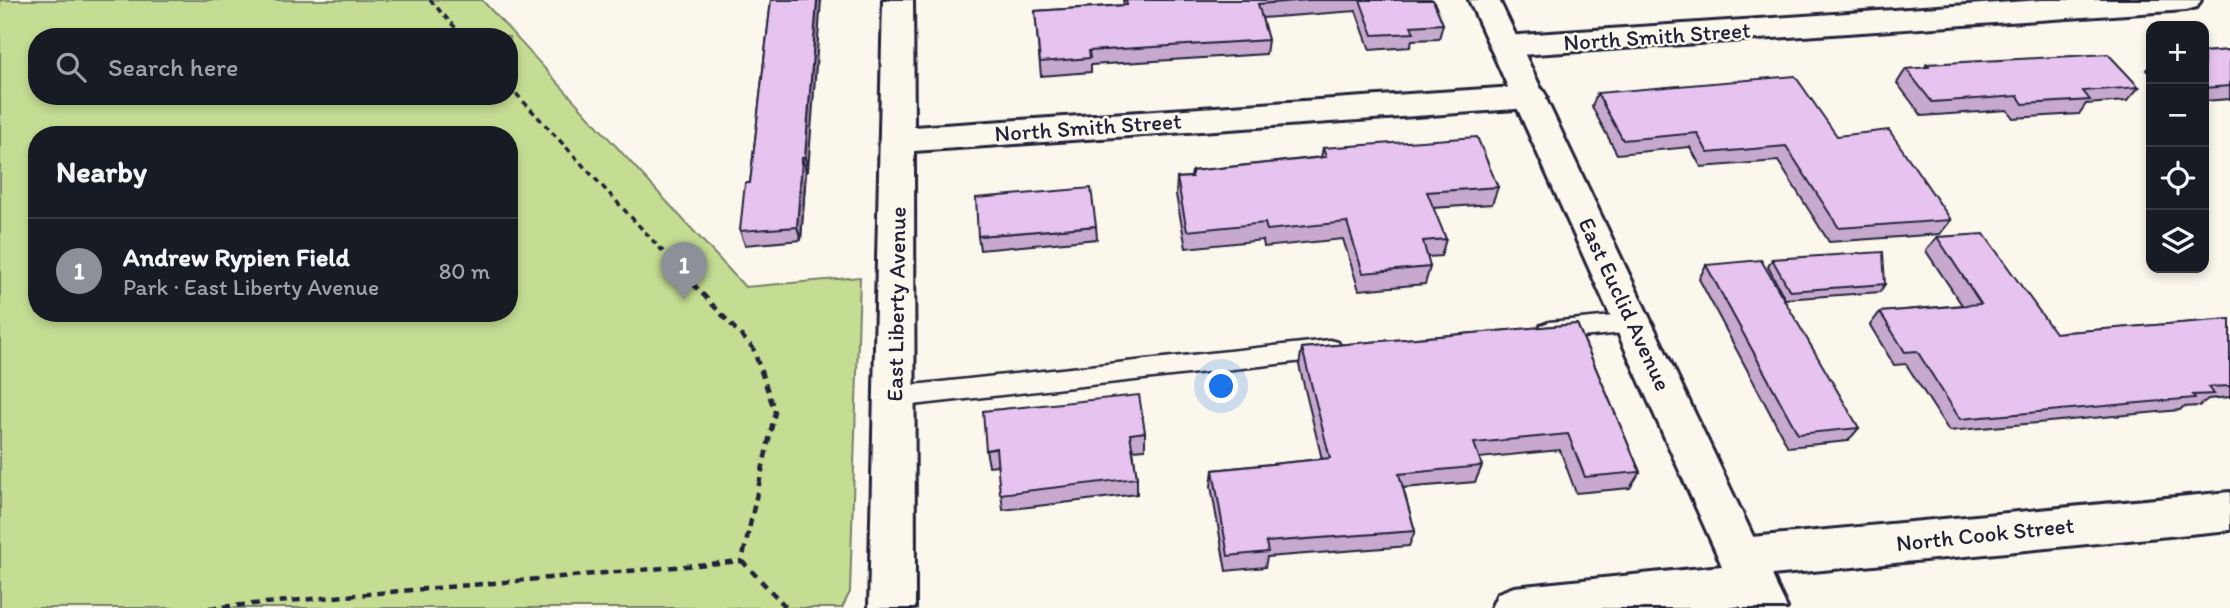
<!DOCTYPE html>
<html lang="en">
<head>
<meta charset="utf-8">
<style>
	body { margin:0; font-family:Itim,sans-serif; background:#242831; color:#f1f3f6 }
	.controls { position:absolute; right:21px; top:21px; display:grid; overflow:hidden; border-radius:14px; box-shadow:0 4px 10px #0003 }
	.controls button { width:63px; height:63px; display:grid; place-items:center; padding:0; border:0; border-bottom:2px solid #363941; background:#171b24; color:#f1f3f6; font:35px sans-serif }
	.you { position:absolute; left:1222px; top:387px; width:24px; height:24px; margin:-18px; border:5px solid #fff; border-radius:50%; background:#1a73e8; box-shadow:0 0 0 10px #1a73e833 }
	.badge { display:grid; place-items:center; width:46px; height:46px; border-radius:50%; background:#8c9099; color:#fff; font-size:23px; font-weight:700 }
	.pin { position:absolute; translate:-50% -58px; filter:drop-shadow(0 2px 4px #0008) }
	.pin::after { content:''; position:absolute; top:37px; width:24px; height:21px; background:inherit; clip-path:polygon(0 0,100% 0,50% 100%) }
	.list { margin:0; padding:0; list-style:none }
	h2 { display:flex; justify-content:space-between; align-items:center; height:91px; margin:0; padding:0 28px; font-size:30px }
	h2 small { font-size:23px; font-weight:400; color:#9ea1a6 }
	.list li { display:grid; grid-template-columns:46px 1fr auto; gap:21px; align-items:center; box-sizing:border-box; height:105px; padding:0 28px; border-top:2px solid #363941 }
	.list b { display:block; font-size:26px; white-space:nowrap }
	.list p { margin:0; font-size:23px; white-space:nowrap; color:#9ea1a6 }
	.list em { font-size:23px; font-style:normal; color:#9ea1a6 }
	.icon { flex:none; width:38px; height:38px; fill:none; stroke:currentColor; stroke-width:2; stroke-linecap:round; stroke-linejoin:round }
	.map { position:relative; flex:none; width:2230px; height:608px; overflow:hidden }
	.search { position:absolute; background:#171b24; box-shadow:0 4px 10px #0003; left:28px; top:28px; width:490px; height:77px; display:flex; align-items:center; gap:18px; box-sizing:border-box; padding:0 24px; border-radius:28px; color:#9ea1a6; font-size:26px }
	.panel { position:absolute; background:#171b24; box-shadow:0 4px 10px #0003; left:28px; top:126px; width:490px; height:196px; border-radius:28px }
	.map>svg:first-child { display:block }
</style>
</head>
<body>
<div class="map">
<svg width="2230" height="608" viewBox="0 0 2230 608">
	<rect width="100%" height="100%" fill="#fbf7ec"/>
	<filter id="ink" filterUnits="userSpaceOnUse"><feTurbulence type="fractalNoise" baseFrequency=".0143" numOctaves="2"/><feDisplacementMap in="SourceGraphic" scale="14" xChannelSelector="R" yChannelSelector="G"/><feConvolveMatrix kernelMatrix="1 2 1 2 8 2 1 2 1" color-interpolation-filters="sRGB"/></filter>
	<g filter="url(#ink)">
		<path fill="#c5dd93" stroke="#748067" stroke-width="2" fill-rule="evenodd" d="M 0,0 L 482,0 L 745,287 L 860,277 L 850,592 L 842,608 L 0,608 ZM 37,37 L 509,37 L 509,96 L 37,96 ZM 37,135 L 509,135 L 509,313 L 37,313 Z"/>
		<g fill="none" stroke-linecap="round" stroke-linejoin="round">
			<g stroke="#22223b" stroke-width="5">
				<path id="lane" d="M 1634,314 L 1642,317 L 1646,323 L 1642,329 L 1634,332 L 1549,340 L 1541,337 L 1537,331 L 1541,325 L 1549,322 Z
					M 1330,340 L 1338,342 L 1342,349 L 1338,356 L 1330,358 L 895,407 L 886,404 L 883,397 L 886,390 L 895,387 Z"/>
			</g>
			<g stroke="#22223b" stroke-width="6">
				<path id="street" d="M 883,0 L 913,0 L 914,127 L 1530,86 L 1542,89 L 1547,97 L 1542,105 L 1530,108 L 914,151 L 915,608 L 869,608 Z
					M 2042,0 L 2201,0 L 2197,7 L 2186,10 L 1506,56 L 1495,53 L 1490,46 L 1495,39 L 1506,36 Z
					M 2230,492 L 2230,530 L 1772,575 L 1776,584 L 1769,599 L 1753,605 L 1723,608 L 1491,608 L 1498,593 L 1514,587 L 1722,566 L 1719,558 L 1725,544 L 1741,538 Z"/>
			</g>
			<g stroke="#22223b" stroke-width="6">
				<path id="secondary" d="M 1469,0 L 1499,0 L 1787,608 L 1741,608 Z"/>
			</g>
			<path stroke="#22223b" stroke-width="3.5" stroke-dasharray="6 4.5" stroke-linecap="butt" d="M 430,0 L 464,37
				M 509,86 L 684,274"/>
			<path stroke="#22223b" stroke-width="4.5" stroke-dasharray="8 6" stroke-linecap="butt" d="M 683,273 L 753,348 L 775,412 L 742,561 L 787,608
				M 209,608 L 742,561"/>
			<use href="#lane" fill="#fbf7ec" fill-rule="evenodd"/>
			<use href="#street" fill="#fbf7ec" fill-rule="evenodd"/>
			<use href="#secondary" fill="#fbf7ec" fill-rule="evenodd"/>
		</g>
		<path fill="#c7a9ce" stroke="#22223b" stroke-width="2" d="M 771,0 L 808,171 L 806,171 L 801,240 L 745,245 L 740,231 L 750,183 Z
			M 1123,0 L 1433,0 L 1443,24 L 1439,39 L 1412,40 L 1410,47 L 1370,50 L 1356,11 L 1262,18 L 1268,40 L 1266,54 L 1091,65 L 1091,72 L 1041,76 L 1035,11 L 1124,5 Z
			M 2230,50 L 2230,99 L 2204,101 L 2204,52 Z
			M 1927,64 L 2139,87 L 2127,101 L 2086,104 L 2079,114 L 2013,118 L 2007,110 L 1922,116 L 1897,83 L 1906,69 L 1924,68 Z
			M 2151,64 L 2151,75 L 2146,70 Z
			M 1597,93 L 1837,136 L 1951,220 L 1940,234 L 1829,242 L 1778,161 L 1701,167 L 1690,147 L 1617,154 L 1592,107 Z
			M 1323,148 L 1498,187 L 1492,204 L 1433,208 L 1446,239 L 1441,256 L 1427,257 L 1430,267 L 1425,284 L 1359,290 L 1343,239 L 1264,247 L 1263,240 L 1186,248 L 1176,195 L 1177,178 L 1191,177 L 1192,171 L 1321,157 Z
			M 1096,226 L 1097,239 L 980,250 L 978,236 Z
			M 1937,237 L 2055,333 L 2230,319 L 2230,397 L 2208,399 L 2199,406 L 2183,407 L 2180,410 L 1949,431 L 1906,364 L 1894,365 L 1870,325 L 1880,312 L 1962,305 L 1926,251 Z
			M 1772,259 L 1885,284 L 1880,292 L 1785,299 L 1768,267 Z
			M 1706,265 L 1859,428 L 1848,441 L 1788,447 L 1699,279 Z
			M 1577,324 L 1640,472 L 1630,488 L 1576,493 L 1560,450 L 1479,458 L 1482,466 L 1475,482 L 1403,488 L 1415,531 L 1409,546 L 1267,557 L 1265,567 L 1226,571 L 1211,486 L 1213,470 L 1322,459 L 1299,365 L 1302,348 Z
			M 1145,432 L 1145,449 L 1133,450 L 1137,478 L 1137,494 L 1003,510 L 998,465 L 989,466 L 986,450 Z"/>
		<path fill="#a289a7" stroke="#22223b" stroke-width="2" d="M 817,0 L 821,0 L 808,171 L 805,157 Z
			M 802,158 L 806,171 L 801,240 L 797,227 Z"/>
		<path fill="#e7c4ef" stroke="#22223b" stroke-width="2" d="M 771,0 L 817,0 L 805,157 L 802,158 L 797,227 L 740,231 L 745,183 L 750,183 Z
			M 1126,0 L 1309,0 L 1258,4 L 1268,40 L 1089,51 L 1090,58 L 1040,62 L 1035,11 L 1127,5 Z
			M 1360,0 L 1433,0 L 1443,24 L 1411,26 L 1414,33 L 1373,35 Z
			M 2230,50 L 2230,86 L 2204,88 L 2204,52 Z
			M 2108,54 L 2139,87 L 2083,91 L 2090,100 L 2023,104 L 2018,96 L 1932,102 L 1906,69 L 1929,67 L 1927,64 Z
			M 1795,76 L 1837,136 L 1889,130 L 1951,220 L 1839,228 L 1786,146 L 1708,153 L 1697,133 L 1623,140 L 1597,93 Z
			M 1477,137 L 1498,187 L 1427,192 L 1446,239 L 1423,241 L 1430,267 L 1363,273 L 1347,222 L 1267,230 L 1265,223 L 1187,231 L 1177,178 L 1192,177 L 1192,171 L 1326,157 L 1323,148 Z
			M 1091,188 L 1096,226 L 978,236 L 976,198 Z
			M 1984,234 L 2055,333 L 2230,319 L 2230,386 L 2209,387 L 2214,394 L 2193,395 L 2195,398 L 1960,419 L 1917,351 L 1905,352 L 1880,312 L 1981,304 L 1937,237 Z
			M 1883,252 L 1885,284 L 1790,291 L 1772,259 Z
			M 1761,260 L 1859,428 L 1798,434 L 1706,265 Z
			M 1577,324 L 1640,472 L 1585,477 L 1568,434 L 1474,443 L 1482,466 L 1399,474 L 1415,531 L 1266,542 L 1268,552 L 1228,556 L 1213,470 L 1330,458 L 1302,348 Z
			M 1139,395 L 1145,432 L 1130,434 L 1137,478 L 1000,494 L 996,448 L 986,450 L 983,411 Z"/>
	</g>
	<g text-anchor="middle" stroke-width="5" stroke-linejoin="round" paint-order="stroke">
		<g font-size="23" fill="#22223b" stroke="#fbf7ec">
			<text transform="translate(1657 36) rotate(-4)" y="8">North Smith Street</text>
			<text transform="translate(1088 127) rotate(-4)" y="8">North Smith Street</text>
			<text transform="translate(896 304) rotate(-89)" y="8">East Liberty Avenue</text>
			<text transform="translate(1625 304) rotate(65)" y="8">East Euclid Avenue</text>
			<text transform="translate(1985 534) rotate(-6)" y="8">North Cook Street</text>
		</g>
	</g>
</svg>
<div class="controls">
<button>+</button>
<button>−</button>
<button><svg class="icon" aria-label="locate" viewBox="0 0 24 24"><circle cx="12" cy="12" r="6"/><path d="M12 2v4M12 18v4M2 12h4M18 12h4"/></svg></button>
<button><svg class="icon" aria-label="layers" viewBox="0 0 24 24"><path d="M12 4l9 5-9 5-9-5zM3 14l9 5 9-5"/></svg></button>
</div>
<div class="you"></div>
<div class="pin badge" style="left:684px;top:300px">1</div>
<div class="search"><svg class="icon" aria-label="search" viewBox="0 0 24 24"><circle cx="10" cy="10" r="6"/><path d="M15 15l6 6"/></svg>Search here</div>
<section class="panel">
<h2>Nearby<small></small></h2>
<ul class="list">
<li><span class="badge">1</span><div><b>Andrew Rypien Field</b><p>Park · East Liberty Avenue</p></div><em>80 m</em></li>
</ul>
</section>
</div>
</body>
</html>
